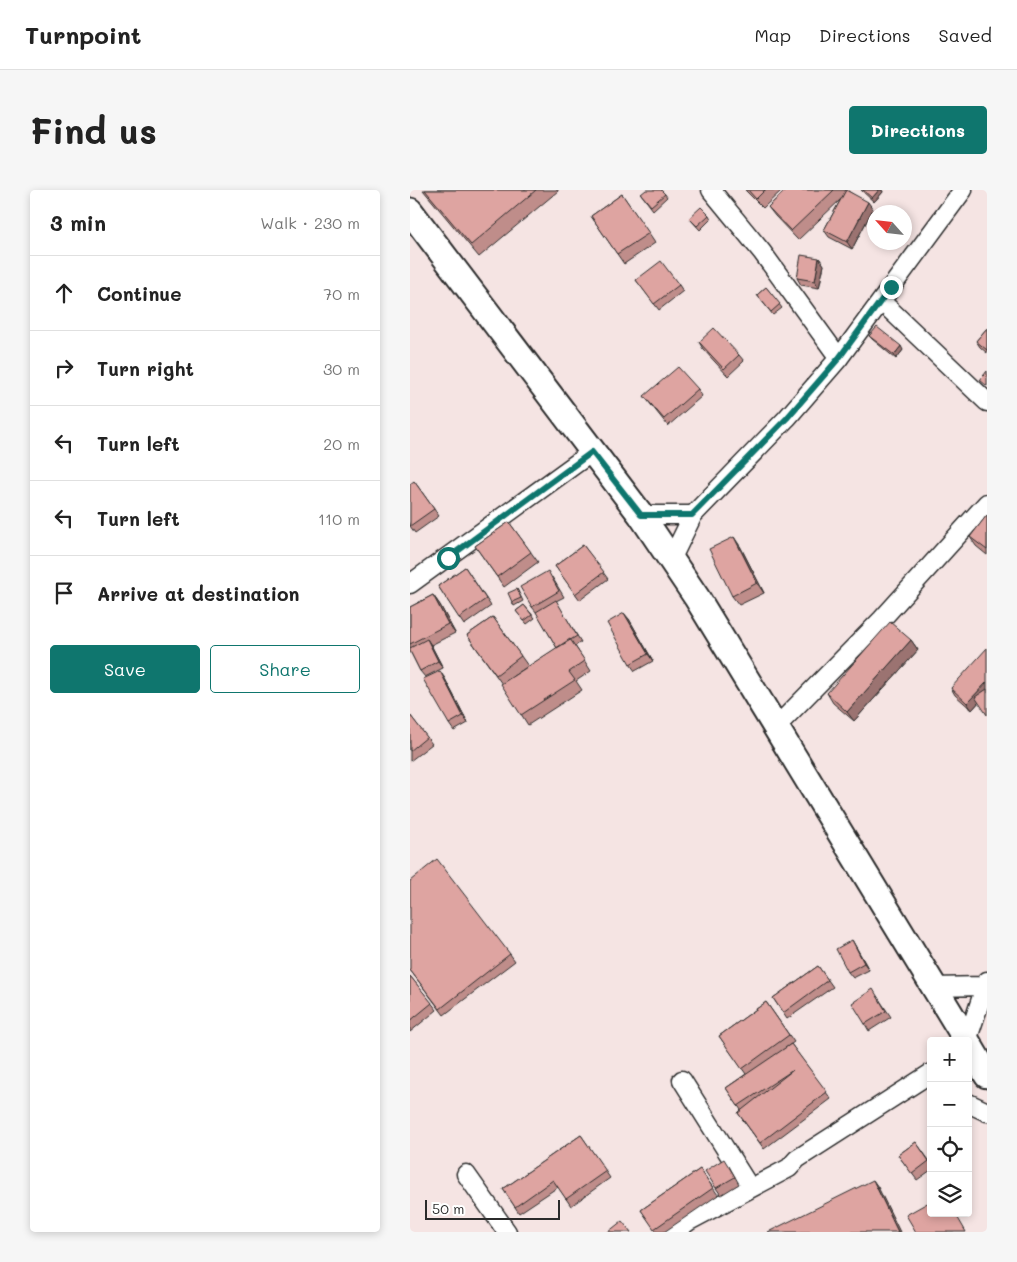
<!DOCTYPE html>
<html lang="en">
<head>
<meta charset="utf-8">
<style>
	body { margin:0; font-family:Mali,sans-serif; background:#f6f6f6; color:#222 }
	.controls { position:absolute; right:15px; bottom:15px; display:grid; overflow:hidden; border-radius:5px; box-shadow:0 2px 8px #0003 }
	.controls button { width:45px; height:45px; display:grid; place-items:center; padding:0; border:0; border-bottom:1px solid #e0e0e0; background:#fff; color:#222; font:25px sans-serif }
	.compass { position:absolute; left:457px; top:15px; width:45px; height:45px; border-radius:50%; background:#fff; box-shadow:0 2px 8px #0003; rotate:297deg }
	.scale { position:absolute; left:15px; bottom:12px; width:135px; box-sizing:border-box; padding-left:5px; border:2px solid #2b2b2b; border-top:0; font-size:14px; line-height:18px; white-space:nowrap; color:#2b2b2b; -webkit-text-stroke:4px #fff; paint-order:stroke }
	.stop { position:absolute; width:15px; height:15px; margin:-11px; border:4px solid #0f766e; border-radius:50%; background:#fff }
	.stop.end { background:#0f766e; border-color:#fff; box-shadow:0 1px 5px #0008 }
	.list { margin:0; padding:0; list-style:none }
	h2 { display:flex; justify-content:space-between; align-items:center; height:65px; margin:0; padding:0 20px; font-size:21px }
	h2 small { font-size:16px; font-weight:400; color:#767676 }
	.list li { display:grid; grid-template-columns:32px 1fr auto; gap:15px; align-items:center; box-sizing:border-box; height:75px; padding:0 20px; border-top:1px solid #e0e0e0 }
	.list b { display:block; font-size:19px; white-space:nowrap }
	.list em { font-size:16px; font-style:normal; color:#767676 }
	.actions { display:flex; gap:10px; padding:15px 20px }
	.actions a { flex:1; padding:11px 0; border:1px solid #0f766e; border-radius:5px; text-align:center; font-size:18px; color:#0f766e }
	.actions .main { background:#0f766e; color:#fff }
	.icon { flex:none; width:28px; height:28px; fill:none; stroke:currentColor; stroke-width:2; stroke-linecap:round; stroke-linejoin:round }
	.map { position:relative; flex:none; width:577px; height:1042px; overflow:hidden; border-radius:5px }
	header { display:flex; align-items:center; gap:30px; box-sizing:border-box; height:70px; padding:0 25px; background:#fff; border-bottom:1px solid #e0e0e0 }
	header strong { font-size:24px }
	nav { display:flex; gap:28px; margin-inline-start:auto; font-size:18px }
	.intro { display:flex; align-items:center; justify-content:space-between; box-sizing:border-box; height:120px; padding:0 30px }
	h1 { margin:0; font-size:35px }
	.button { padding:12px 22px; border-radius:5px; background:#0f766e; color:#fff; font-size:18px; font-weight:700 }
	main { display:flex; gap:30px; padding:0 30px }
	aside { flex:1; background:#fff; border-radius:5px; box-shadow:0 2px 8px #0003 }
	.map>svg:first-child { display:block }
</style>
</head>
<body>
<header>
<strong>Turnpoint</strong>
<nav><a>Map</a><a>Directions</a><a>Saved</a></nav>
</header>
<div class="intro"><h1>Find us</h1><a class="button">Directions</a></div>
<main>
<aside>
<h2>3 min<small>Walk · 230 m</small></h2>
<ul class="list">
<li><svg class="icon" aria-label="ahead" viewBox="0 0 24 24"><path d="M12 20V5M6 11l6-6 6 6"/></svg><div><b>Continue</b></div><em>70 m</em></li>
<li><svg class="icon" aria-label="right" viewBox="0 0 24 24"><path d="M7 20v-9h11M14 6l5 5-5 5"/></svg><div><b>Turn right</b></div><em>30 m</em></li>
<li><svg class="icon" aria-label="left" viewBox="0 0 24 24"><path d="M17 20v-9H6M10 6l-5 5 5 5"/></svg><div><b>Turn left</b></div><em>20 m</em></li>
<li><svg class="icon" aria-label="left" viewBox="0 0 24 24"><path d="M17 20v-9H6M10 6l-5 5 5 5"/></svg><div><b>Turn left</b></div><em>110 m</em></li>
<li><svg class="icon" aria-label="arrive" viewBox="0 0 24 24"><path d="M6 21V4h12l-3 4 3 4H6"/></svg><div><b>Arrive at destination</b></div></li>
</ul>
<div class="actions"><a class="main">Save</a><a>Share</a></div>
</aside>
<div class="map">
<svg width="577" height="1042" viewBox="0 0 577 1042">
	<rect width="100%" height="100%" fill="#f5e4e3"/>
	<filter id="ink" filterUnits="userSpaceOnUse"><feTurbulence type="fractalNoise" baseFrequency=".02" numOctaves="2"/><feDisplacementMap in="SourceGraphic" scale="10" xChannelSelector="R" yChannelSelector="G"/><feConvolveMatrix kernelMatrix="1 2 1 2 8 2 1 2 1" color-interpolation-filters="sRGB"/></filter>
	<g filter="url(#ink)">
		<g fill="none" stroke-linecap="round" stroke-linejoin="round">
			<g stroke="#2b2b2b" stroke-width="21">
				<path id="street" d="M 301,0 L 352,62 L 429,168
					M 471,111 L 577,212
					M 231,325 L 283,325
					M 261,370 L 283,325 L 377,228 L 429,168 L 553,0
					M 0,394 L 182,262
					M 365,538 L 472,429 L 577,313
					M 523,797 L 575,796
					M 557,851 L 577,791
					M 272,890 L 340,998
					M 558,913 L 577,922
					M 56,984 L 97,1042
					M 264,1042 L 279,1031 L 379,978 L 387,969 L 521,883"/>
			</g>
			<g stroke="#2b2b2b" stroke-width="29">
				<path id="secondary" d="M 0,21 L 231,325 L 287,408 L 557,851
					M 558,853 L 577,885"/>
			</g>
			<use href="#street" stroke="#fff" stroke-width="18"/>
			<use href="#secondary" stroke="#fff" stroke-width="25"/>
		</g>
		<path fill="#bf8d8a" stroke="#2b2b2b" d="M 13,0 L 148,0 L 148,1 L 69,67 Z
			M 335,0 L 372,0 L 353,18 Z
			M 376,0 L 437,0 L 463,19 L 442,59 L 419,47 L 414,40 L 431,9 L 388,50 L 365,26 L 358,17 Z
			M 451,0 L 472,0 L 473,2 L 464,12 Z
			M 212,4 L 245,53 L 214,74 L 181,26 Z
			M 231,4 L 255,4 L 257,7 L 243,20 Z
			M 299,25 L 301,29 L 290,40 L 279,28 Z
			M 409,68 L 414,75 L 409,98 L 391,95 L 387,88 Z
			M 226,90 L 269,95 L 273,101 L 249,120 Z
			M 356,97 L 372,118 L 363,125 L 347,105 Z
			M 577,138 L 577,163 L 570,157 L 566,151 Z
			M 459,146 L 493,160 L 486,169 L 462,149 Z
			M 289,152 L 329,165 L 334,171 L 318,186 L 293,159 Z
			M 288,199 L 292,206 L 258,236 L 234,206 Z
			M 4,291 L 29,326 L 5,343 L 0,336 Z
			M 577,325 L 577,365 L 566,356 L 560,347 Z
			M 99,332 L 128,372 L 94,397 L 65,356 Z
			M 173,355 L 198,389 L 170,410 L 145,376 Z
			M 330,356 L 354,403 L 329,415 L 322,406 Z
			M 55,377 L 81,416 L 54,435 L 28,396 Z
			M 142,387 L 154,407 L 146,411 L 171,452 L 165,456 L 181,481 L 166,491 L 172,500 L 118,535 L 92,494 L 57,445 L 83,427 L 118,476 L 102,487 L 147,458 L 127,423 L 122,417 Z
			M 107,399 L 113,411 L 104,416 L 102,412 Z
			M 23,405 L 30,415 L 45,443 L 21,455 L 33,478 L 15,487 L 10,481 L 0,461 L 0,417 Z
			M 114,415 L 125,428 L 117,434 L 106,421 Z
			M 219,429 L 243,471 L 225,481 L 220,474 Z
			M 501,450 L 508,460 L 444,531 L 423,513 L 417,503 Z
			M 34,487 L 58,533 L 44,541 L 39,534 Z
			M 541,498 L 569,512 L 562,520 L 545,505 Z
			M 0,525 L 22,554 L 0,571 Z
			M 446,757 L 459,780 L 443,788 L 438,782 Z
			M 100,764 L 105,771 L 34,825 L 0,780 Z
			M 408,776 L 423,797 L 377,829 L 363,808 Z
			M 0,786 L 27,820 L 0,842 Z
			M 467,806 L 481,827 L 459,841 L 455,834 Z
			M 356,812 L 384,852 L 370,862 L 381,854 L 421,909 L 354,959 L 328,923 L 331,920 L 316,898 L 336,884 L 309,846 Z
			M 171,945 L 200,988 L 161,1016 L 148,997 L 109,1023 L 93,999 Z
			M 506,952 L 521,973 L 521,980 L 507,990 L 488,965 Z
			M 319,976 L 329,994 L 311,1005 L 306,998 Z
			M 290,979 L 308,1005 L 254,1042 L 247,1042 L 231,1020 Z"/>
		<path fill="#9b7371" stroke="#2b2b2b" d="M 469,0 L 472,0 L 473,2 L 464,12 L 462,8 Z
			M 458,12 L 463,19 L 442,59 L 437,52 Z
			M 409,68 L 414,75 L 409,98 L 405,91 Z
			M 491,156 L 493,160 L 486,169 L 484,165 Z
			M 324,347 L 330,356 L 354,403 L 347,393 Z
			M 23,405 L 30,415 L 45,443 L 38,434 Z
			M 214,423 L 219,429 L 243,471 L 238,464 Z
			M 17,449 L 21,455 L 33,478 L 28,471 Z
			M 501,450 L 508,460 L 444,531 L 437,522 Z
			M 30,481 L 34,487 L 58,533 L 53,526 Z
			M 577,492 L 577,503 L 562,520 L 557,513 Z
			M 442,750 L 446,757 L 459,780 L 454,773 Z
			M 463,990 L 468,997 L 490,1042 L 488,1042 Z"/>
		<path fill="#dea4a1" stroke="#2b2b2b" d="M 15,0 L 126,0 L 61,55 Z
			M 236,0 L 251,0 L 255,4 L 241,16 L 231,4 Z
			M 338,0 L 355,0 L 346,9 Z
			M 376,0 L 424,0 L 381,41 L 358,17 Z
			M 436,0 L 458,12 L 437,52 L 414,40 Z
			M 453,0 L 469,0 L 462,8 Z
			M 212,4 L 239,43 L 207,64 L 181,26 Z
			M 291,17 L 299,25 L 287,36 L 279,28 Z
			M 391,65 L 409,68 L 405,91 L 387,88 Z
			M 251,71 L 269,95 L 244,114 L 226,90 Z
			M 356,97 L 370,114 L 361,122 L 347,105 Z
			M 467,137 L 491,156 L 484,165 L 459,146 Z
			M 304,138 L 329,165 L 314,179 L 289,152 Z
			M 577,138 L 577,160 L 566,151 Z
			M 268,177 L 288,199 L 254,229 L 234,206 Z
			M 577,181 L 577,196 L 570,190 Z
			M 4,291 L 24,319 L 0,336 L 0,294 Z
			M 577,325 L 577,360 L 560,347 Z
			M 99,332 L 121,362 L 87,387 L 65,356 Z
			M 324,347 L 347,393 L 322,406 L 299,359 Z
			M 173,355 L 194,382 L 165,404 L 145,376 Z
			M 55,377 L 76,409 L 49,428 L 28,396 Z
			M 138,381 L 149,401 L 122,417 L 110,397 Z
			M 107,399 L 111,408 L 102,412 L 98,403 Z
			M 23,405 L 38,434 L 0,454 L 0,417 Z
			M 146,410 L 167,446 L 147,458 L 126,422 Z
			M 114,415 L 122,425 L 114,431 L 106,421 Z
			M 214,423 L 238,464 L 220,474 L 197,433 Z
			M 83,427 L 111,466 L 86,485 L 57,445 Z
			M 480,432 L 501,450 L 437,522 L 417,503 Z
			M 17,449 L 28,471 L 10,481 L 0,461 L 0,458 Z
			M 160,449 L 175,471 L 159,482 L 165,490 L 111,525 L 91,494 Z
			M 577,458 L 577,492 L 557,513 L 541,498 Z
			M 30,481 L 53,526 L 39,534 L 13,489 Z
			M 577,499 L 577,525 L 565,507 Z
			M 0,525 L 17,547 L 0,561 Z
			M 27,669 L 100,764 L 30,819 L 0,780 L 0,691 Z
			M 442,750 L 454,773 L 438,782 L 426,759 Z
			M 408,776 L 418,790 L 373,823 L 363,808 Z
			M 0,786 L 22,813 L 0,831 Z
			M 463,799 L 476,821 L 455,834 L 442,813 Z
			M 356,812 L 379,845 L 332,879 L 309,846 Z
			M 381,854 L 417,902 L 350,953 L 328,923 L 383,880 L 328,916 L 316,898 Z
			M 171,945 L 196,981 L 156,1009 L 143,990 L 105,1017 L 93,999 Z
			M 506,952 L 519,971 L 502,984 L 488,965 Z
			M 314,969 L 325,987 L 306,998 L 295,981 Z
			M 290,979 L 303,998 L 244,1039 L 231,1020 Z
			M 463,990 L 488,1042 L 358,1042 Z
			M 521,1011 L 521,1023 L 545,1023 L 556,1042 L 506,1042 L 496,1025 Z
			M 212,1031 L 221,1042 L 198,1042 Z"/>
	</g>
	<g fill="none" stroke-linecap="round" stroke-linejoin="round" filter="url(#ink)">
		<path stroke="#0f766e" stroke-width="6" d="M 38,368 L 182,262 L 231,325 L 282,325 L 377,228 L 429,168 L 481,97"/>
	</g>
</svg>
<div class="controls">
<button>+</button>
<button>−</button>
<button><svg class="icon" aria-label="locate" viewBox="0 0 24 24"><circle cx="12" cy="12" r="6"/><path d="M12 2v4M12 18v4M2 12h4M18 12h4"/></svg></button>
<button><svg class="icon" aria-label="layers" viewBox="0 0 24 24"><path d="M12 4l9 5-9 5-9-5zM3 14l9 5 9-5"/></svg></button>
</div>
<svg class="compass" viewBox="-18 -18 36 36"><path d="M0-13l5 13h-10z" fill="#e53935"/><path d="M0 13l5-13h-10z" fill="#767676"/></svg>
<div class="scale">50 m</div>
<div class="stop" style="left:38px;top:368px"></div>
<div class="stop end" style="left:481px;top:97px"></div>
</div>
</main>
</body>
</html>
